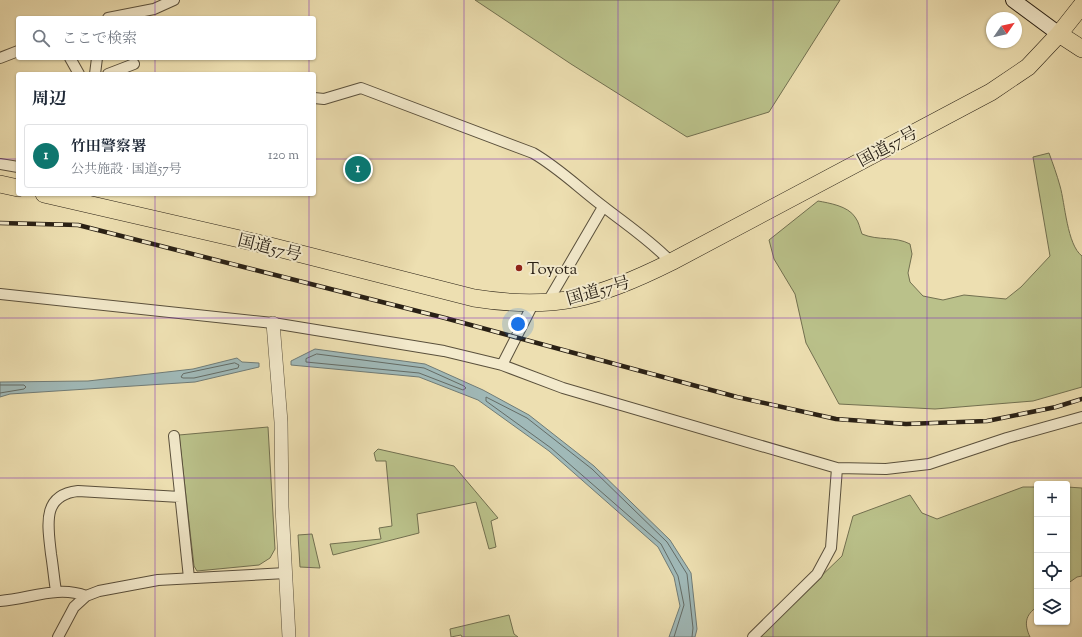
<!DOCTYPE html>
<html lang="ja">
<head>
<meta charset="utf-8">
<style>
	body { margin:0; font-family:"Sorts Mill Goudy","Noto Serif JP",serif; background:#f2f2f3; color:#1f2937 }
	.controls { position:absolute; right:12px; bottom:12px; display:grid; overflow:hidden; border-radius:4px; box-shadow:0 1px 3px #0004 }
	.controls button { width:36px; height:36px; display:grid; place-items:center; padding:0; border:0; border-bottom:1px solid #e0e1e3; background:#fff; color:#1f2937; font:20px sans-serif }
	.compass { position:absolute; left:986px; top:12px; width:36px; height:36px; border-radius:50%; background:#fff; box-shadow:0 1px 3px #0004; rotate:56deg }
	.you { position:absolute; left:518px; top:324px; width:14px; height:14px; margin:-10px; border:3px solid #fff; border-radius:50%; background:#1a73e8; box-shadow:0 0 0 6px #1a73e833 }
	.badge { display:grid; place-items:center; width:26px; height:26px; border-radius:50%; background:#0f766e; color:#fff; font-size:13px; font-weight:700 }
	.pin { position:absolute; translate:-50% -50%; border:2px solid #fff; box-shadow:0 1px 4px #0006 }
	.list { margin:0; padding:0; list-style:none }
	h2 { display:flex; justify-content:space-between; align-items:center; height:52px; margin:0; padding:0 16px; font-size:17px }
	h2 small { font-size:13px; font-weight:400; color:#747a83 }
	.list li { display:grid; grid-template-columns:26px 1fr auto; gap:12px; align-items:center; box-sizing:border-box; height:64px; margin:0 8px 8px; padding:0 8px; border:1px solid #e0e1e3; border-radius:4px }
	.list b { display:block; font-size:15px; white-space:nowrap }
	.list p { margin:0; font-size:13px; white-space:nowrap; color:#747a83 }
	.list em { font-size:13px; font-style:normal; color:#747a83 }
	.icon { flex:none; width:22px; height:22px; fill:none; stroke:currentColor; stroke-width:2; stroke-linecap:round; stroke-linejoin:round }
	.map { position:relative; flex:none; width:1082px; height:637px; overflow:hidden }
	.search { position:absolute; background:#fff; box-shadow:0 1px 3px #0004; left:16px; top:16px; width:300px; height:44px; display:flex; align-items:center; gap:10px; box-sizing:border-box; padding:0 14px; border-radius:4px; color:#747a83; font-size:15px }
	.panel { position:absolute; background:#fff; box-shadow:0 1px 3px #0004; left:16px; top:72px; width:300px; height:124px; border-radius:4px }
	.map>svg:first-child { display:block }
</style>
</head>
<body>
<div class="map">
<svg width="1082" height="637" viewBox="0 0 1082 637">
	<rect width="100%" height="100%" fill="#eddfb1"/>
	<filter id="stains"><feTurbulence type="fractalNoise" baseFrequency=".005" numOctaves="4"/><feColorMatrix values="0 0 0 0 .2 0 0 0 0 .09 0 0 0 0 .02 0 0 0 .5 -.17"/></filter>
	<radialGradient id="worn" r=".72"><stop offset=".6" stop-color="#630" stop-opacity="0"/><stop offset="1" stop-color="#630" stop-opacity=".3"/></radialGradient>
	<path fill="#bac18a" stroke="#727050" d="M 475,0 L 840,0 L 769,112 L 687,137 L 571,64 Z
		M 1049,153 C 1053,164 1057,175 1060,186 C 1065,203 1067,245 1082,256 L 1082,387 L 1033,401 L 935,409 L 839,404 L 806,343 L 795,294 L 774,259 L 769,240 L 818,201 C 829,203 848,206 855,217 C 859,222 860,229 862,234 C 878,241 895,236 910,244 L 912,254 L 908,273 L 910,282 L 923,296 L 943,300 L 964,295 L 1006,299 L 1021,287 L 1050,256 L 1033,157 Z
		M 268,427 L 275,549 L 270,558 L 259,565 L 197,571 L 194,566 L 179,435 Z
		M 378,449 L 454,466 L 498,518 L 491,521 L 496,547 L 489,549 L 476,502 L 417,514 L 419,533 L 333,555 L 330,544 L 381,539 L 379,528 L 392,526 L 386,461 L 376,461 L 374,453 Z
		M 1023,487 L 1037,487 L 1037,607 C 1025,615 1024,624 1030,637 L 758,637 L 842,556 L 853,516 L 910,495 L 922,513 L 937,519 Z
		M 1067,487 L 1082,488 L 1082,576 L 1077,577 L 1067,584 Z
		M 312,534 L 320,568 L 300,567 L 298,535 Z
		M 509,615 L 514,634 L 518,637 L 462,637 L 461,635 L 451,637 L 450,629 Z"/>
	<path fill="#a0b9b8" stroke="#707c77" d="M 315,349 L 425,364 L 483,390 L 529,415 L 594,466 L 670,540 L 691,573 L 697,629 L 695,637 L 669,637 L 680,606 L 674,577 L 658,547 L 549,451 L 478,400 L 419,377 L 291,365 L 291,361 Z
		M 237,358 L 242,362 L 259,363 L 259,367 L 195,382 L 10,394 L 0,397 L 0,382 L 88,381 L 193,369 Z"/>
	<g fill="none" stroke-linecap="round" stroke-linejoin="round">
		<path stroke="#646c66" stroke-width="1" d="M 317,354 L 424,368 L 464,386 L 466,388 L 463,390 L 419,373 L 306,362 L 306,359 Z
			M 235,363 L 239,365 L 238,368 L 194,378 L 183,378 L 181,377 L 183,374 Z
			M 0,385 L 24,385 L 26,387 L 24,389 L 0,393
			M 674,637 L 684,605 L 678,576 L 661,544 L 551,448 L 486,401 L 486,397 L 527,418 L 592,469 L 667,542 L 687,574 L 693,628 L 692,637"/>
		<g stroke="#5a503c" stroke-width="12">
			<path id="minor" d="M 108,18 L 154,9 L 174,0
				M 0,58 L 18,51
				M 70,58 L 79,74
				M 95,74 L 97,58
				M 108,74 L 134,64
				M 314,98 L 324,99 L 361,88 L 533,153 C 559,168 580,189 604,207 C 627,225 651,241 671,262
				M 0,164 L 18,167
				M 0,294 L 273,323 L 444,351 L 502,365 L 563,388 L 837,468 L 886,469 L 929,464 L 1007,438 L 1082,417
				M 547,303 L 603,207
				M 502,365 L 533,304
				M 174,436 L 189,578
				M 56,591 C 54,579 53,566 51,554 C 48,526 41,495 78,491 L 180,497
				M 0,601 C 29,599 58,585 86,596
				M 58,637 L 74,607 L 86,596 L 99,591 L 158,580 L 286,573
				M 753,637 L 817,574 L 831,548 L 837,468"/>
		</g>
		<g stroke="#5a503c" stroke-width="14">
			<path id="tertiary" d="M 273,323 L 281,422 L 282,507 L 289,637"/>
		</g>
		<g stroke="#292015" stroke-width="16">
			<path id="secondary" d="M 1013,0 L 1059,34"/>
		</g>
		<g stroke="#292015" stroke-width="18">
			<path id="trunk" d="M 1059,34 L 1082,49
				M 0,184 L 18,188
				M 44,194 L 270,246 L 474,298 C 555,311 599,298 671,262 L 991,92 L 1028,67 L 1059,34 L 1082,5"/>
		</g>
		<use href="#minor" stroke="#f3eacc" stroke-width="10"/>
		<use href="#tertiary" stroke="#f3eacc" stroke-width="13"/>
		<use href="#secondary" stroke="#f3eacc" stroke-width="14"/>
		<use href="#trunk" stroke="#eddfb1" stroke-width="17"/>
		<g stroke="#292015" stroke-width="4.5">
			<path id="rail" d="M 0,223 L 78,225 L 445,318 L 737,397 L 836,419 L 906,424 L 987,421 L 1056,407 L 1082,399"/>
		</g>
		<use href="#rail" stroke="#f3eacc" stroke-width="3" stroke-dasharray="9" stroke-linecap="butt"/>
	</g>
	<path fill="none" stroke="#7b2cbf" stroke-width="1" stroke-opacity="0.55" d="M 155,0 L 155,18M 309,0 L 309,18M 464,0 L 464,637M 618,0 L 618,637M 773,0 L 773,637M 927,0 L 927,637M 155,58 L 155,74M 309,58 L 309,74M 0,159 L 18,159M 314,159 L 1082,159M 155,194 L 155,637M 309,194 L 309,637M 0,318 L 1082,318M 0,478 L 1082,478"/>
	<circle fill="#8f2418" stroke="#f3eacc" stroke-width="1.5" cx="519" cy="268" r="4"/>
	<g text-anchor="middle" stroke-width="4" stroke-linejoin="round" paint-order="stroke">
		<g font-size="17" fill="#292015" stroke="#f3eacc">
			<text transform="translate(887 146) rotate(-28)" y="6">国道57号</text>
			<text transform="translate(270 247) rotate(14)" y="6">国道57号</text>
			<text transform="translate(598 290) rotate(-16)" y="6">国道57号</text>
		</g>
		<g font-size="17" fill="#292015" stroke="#f3eacc" text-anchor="start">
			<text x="527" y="274">Toyota</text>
		</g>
	</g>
	<rect width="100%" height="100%" filter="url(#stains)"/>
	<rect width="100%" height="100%" fill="url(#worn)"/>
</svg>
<div class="controls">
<button>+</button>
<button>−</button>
<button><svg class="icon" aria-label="locate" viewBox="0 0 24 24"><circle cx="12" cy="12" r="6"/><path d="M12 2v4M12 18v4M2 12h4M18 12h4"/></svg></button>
<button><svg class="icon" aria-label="layers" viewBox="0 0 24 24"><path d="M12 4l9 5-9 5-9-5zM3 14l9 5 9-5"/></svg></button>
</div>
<svg class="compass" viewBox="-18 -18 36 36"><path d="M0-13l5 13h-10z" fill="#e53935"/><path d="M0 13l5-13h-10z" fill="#747a83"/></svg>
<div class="you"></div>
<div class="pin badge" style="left:358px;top:169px">1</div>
<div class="search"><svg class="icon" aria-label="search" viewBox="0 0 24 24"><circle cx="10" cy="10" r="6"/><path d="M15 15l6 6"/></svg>ここで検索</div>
<section class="panel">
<h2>周辺<small></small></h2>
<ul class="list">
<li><span class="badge">1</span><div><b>竹田警察署</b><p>公共施設 · 国道57号</p></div><em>120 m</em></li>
</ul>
</section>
</div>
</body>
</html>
